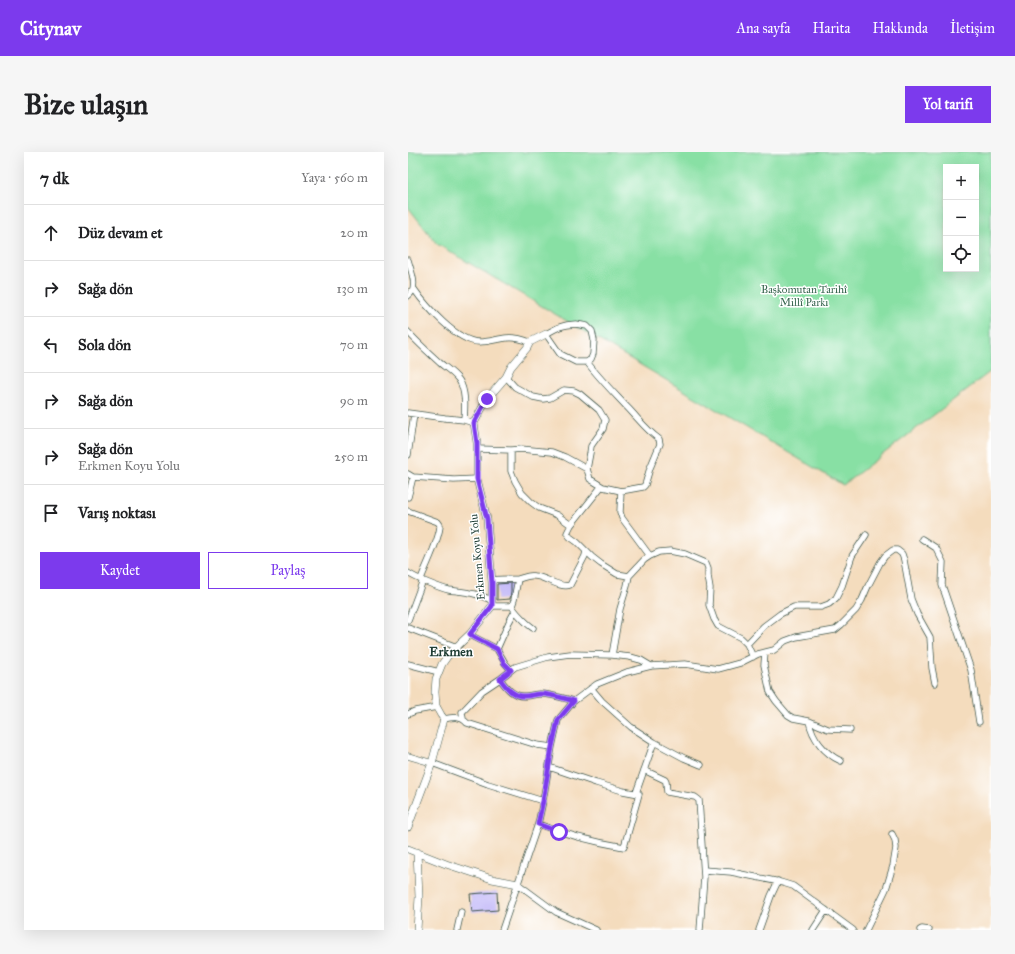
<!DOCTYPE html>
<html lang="tr">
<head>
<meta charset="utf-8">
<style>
	body { margin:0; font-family:"IM FELL Great Primer",serif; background:#f6f6f6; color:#202124 }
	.controls { position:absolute; right:12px; top:12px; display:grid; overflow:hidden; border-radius:0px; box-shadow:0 4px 16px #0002 }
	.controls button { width:36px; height:36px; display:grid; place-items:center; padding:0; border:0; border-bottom:1px solid #e0e0e0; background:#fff; color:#202124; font:20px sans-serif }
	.stop { position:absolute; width:12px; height:12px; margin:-9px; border:3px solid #7c3aed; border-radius:50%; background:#fff }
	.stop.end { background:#7c3aed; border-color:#fff; box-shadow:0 1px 4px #0008 }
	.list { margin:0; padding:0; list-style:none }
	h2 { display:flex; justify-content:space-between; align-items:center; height:52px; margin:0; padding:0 16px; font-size:17px }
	h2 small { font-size:13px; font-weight:400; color:#757577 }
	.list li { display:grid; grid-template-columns:26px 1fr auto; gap:12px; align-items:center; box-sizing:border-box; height:56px; padding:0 16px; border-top:1px solid #e0e0e0 }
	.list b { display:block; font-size:15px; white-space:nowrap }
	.list p { margin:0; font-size:13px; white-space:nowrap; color:#757577 }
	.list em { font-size:13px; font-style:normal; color:#757577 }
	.actions { display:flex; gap:8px; padding:12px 16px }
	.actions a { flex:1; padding:9px 0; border:1px solid #7c3aed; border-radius:0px; text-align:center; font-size:14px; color:#7c3aed }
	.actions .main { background:#7c3aed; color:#fff }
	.icon { flex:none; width:22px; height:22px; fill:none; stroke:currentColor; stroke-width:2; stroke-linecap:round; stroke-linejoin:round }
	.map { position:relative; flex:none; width:583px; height:778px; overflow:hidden; border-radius:0px }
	header { display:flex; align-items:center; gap:24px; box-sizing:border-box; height:56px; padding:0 20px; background:#7c3aed; color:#fff }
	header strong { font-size:19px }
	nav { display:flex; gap:22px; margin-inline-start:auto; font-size:14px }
	.intro { display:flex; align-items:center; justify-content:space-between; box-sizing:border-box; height:96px; padding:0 24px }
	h1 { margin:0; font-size:28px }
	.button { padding:10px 18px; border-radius:0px; background:#7c3aed; color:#fff; font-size:14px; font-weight:700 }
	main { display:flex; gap:24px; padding:0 24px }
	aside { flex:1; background:#fff; border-radius:0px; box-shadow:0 4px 16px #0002 }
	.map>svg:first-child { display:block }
</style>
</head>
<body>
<header>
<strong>Citynav</strong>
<nav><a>Ana sayfa</a><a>Harita</a><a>Hakkında</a><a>İletişim</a></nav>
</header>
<div class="intro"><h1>Bize ulaşın</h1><a class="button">Yol tarifi</a></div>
<main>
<aside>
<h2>7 dk<small>Yaya · 560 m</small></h2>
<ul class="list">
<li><svg class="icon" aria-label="ahead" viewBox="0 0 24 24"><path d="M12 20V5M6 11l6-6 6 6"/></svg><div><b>Düz devam et</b></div><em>20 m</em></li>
<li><svg class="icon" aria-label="right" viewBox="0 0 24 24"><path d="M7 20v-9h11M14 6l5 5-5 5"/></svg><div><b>Sağa dön</b></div><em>130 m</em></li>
<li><svg class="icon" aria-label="left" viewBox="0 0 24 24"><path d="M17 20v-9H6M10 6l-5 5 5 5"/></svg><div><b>Sola dön</b></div><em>70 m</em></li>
<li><svg class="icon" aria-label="right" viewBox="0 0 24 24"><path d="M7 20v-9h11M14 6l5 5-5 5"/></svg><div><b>Sağa dön</b></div><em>90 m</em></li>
<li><svg class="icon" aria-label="right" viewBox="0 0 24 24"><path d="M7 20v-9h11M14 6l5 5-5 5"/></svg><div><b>Sağa dön</b><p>Erkmen Koyu Yolu</p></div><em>250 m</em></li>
<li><svg class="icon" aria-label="arrive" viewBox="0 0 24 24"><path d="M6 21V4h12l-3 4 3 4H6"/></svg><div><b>Varış noktası</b></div></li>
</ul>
<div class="actions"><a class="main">Kaydet</a><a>Paylaş</a></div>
</aside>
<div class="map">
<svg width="583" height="778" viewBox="0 0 583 778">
	<rect width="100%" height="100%" fill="#fff"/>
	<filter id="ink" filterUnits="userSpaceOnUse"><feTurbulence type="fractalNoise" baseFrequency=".025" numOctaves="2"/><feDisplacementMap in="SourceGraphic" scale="8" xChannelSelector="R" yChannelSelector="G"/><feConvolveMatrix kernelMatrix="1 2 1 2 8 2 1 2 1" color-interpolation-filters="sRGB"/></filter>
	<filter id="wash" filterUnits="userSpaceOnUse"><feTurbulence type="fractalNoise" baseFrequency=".012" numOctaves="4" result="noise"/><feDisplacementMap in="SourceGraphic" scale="16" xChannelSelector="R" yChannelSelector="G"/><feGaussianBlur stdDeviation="0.9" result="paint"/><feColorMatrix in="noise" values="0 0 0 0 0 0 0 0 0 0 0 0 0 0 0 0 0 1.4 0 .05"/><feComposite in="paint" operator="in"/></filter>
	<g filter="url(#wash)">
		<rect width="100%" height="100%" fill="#f4dcbd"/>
		<path fill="#88e0a4" stroke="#548e6c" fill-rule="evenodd" d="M 0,0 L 583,0 L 583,219 L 435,333 L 29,92 L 0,55 ZM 538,15 L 568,15 L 568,117 L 538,117 Z"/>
		<g id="blocks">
			<path fill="#c3b9f8" d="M 103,431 L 103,439 L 102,447 L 89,448 L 89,432 Z
				M 89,740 L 90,758 L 64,760 L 62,742 Z"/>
		</g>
	</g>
	<g filter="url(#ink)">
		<use href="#blocks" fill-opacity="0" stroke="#3f5549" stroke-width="1"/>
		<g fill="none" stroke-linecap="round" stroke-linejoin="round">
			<g stroke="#3f5549" stroke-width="7">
				<path id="minor" d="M 0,108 C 3,119 11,136 0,144
					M 6,137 C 17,153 49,190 71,190 C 80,190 89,187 98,186 C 106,185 114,187 122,190
					M 168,172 L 179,174 L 184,179 L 186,188 L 185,202 L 183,207 L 179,210 L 168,210 L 152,202 L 138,182 C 150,175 154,173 168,172 Z
					M 0,180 C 10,191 21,201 32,211 C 38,216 46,221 51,228 C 58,239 57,255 56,268
					M 98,225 L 107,235 L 125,245 L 135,247 L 142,246 L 156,238 L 166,239 L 172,242 L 191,258 L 197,268 L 195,277 L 183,294 L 182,301 L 179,317 L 182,327 L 195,335 L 213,339 L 235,335 L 237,333 L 242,316 L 252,292 L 251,287 C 237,277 230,266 218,254 C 205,240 191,226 179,210
					M 0,261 L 37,266 L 56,268 L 66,271
					M 69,297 L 103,298 L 103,319 L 107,329 L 114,341 L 123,350 L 131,356 L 149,363 L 163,373
					M 103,298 L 113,297 L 144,300 L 157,305 L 179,317
					M 0,303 L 6,262
					M 0,322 L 5,325 L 46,328 L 69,327
					M 193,335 L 163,373 L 159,381 L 162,385 L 169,390 L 184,405 L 193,412 L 209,422 L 221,424
					M 213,339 L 212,360 L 214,366 L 242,404
					M 0,345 L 5,325
					M 0,359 L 30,370 L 32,373 C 32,387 18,413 13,427
					M 514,387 L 528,396 L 535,410 L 534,433 L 563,518 L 571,570
					M 0,421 C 7,426 32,436 41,438 C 55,440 72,441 84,449
					M 84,428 C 93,427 101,427 110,427 C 115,426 120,423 126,424 C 136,424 152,437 162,433 L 177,404 L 178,399
					M 84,454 L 104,454
					M 104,454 C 107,460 119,472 125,476
					M 104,454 L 106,448 L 110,427
					M 0,468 L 15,428
					M 0,476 L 49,495
					M 62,482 L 66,485 L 89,497 L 97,511 L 103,518
					M 339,492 L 356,474 L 372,462 L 386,455 L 413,455 L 421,452 L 428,446 L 434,434 L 444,404 L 458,383
					M 89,497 L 101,470 L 107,459
					M 357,501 L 356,513 L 362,540 L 368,549 L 380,563 L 385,566 L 401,569 L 420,577 L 442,578
					M 204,503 L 212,457 L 219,434 L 221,424 L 236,408 L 242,404 L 251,400 L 262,399 L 277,402 L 298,411 L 300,416 L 300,424 L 302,436 L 301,453 L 306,467 L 310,474 L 333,486 L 339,492 L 345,505
					M 0,512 L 31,520
					M 92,527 C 98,535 105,545 117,544 C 122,544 127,542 132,542 C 143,542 155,546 166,549
					M 183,536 L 194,549 L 223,575 L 246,590 L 276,606 L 293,613
					M 0,562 L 7,559 L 29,555
					M 36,567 C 45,565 53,564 59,571 L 129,593 L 144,595
					M 55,567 L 54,560 L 74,539 L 92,527 L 107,515 L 140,505 L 162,502 L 204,503 L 222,505 L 233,508 L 243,514
					M 401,569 C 404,586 417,602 433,609
					M 0,604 L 24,611 L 80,632 L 135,649
					M 236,618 L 257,628 L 258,630 L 259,640 L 287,645 L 291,648 L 296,725 L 292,778
					M 228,641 L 246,590
					M 130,672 C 158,683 187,690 216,695 L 231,642 L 215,639 L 188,631 L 141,615
					M 296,718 L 323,720 L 372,730 L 385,734 L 445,778
					M 110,732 L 148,760 L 188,778
					M 49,778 L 53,760
					M 94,778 L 130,672 L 135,649 L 144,595 L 150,568 L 166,549 L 189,532 L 219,520 L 243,514 L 277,512 L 310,517 L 332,511 L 350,502 L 366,498 L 377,489 L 388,485 L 427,478 L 433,473 L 448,458 L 454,448 L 460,434 L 472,411 L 477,404 L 485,398 L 489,398 L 494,402 L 496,408 L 503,447 L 509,462 L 522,485 L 524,516 L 527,531
					M 351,778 L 363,744 L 370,729
					M 405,778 L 418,758
					M 458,778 L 478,737 L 485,714 L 488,696 L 487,688 L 484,682
					M 512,778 L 514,777 L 521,778"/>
			</g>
			<g stroke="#3f5549" stroke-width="8">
				<path id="tertiary" d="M 0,675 L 24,611 L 36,567 L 33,563 L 28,554 L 27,540 L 28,527 L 34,512 L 41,502 L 62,482 L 84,454 L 84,431 L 79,367 L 69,327 L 69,291 L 66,271 L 79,247 L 98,225 L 103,215 L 119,196 L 122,190 L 138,182
					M 0,697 L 38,712 L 84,727 L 110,732
					M 9,778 L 11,745 L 9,700"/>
			</g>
			<use href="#minor" stroke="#fff" stroke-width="5.5"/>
			<use href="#tertiary" stroke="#fff" stroke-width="7"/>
		</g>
	</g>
	<g fill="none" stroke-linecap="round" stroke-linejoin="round" filter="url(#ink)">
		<path stroke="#7c3aed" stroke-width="5" d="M 79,247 L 66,271 L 69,291 L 69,327 L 79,367 L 84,431 L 84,454 L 62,482 L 66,485 L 89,497 L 96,511 L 103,518 L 92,527 C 98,535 105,545 117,544 C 122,544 127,542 132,542 C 143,542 155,546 166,549 L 150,568 L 144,595 L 135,649 L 130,672 L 151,680"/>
	</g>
	<g text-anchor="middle" stroke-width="3" stroke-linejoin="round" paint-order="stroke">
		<g font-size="11" fill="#396650" stroke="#fff">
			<text x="396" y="141">Başkomutan Tarihî<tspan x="396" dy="13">Millî Parkı</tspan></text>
		</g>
		<g font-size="11" fill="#1f3d34" stroke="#fff">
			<text transform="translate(69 405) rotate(-95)" y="4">Erkmen Koyu Yolu</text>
		</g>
		<g font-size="13" font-weight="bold" fill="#1f3d34" stroke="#fff">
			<text x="43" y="504">Erkmen</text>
		</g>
	</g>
</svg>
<div class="controls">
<button>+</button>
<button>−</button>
<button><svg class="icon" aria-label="locate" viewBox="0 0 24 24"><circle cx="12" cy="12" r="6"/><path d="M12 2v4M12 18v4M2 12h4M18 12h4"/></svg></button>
</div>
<div class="stop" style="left:151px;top:680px"></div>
<div class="stop end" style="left:79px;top:247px"></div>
</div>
</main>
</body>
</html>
